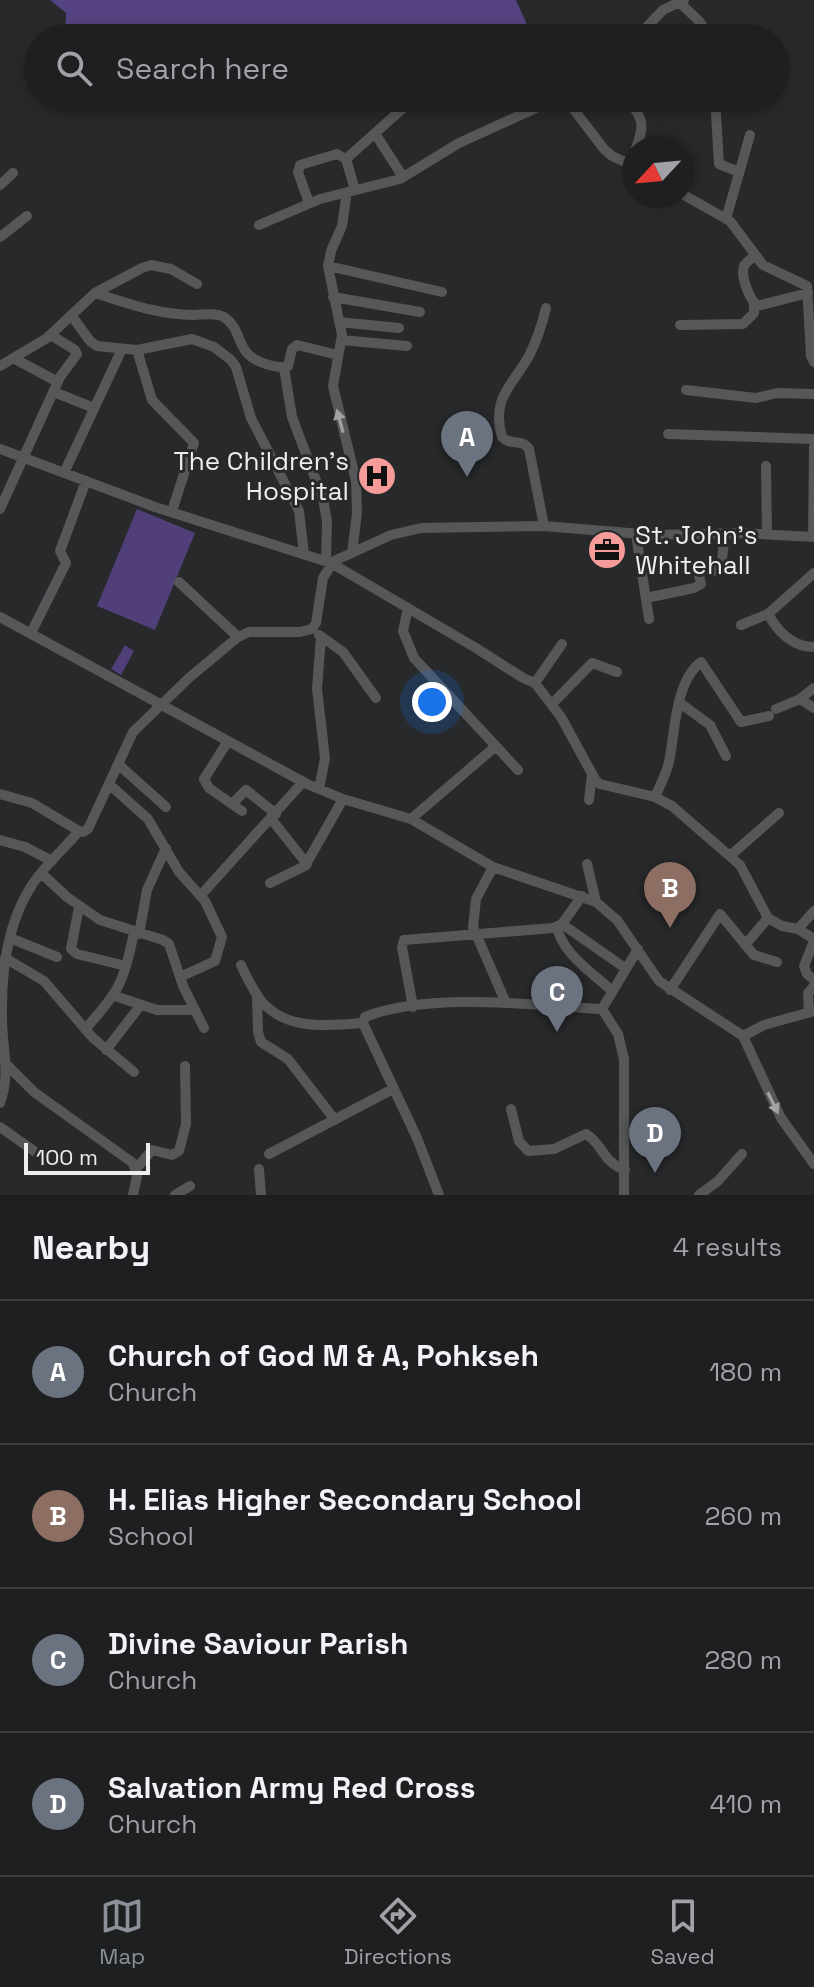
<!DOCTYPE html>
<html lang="en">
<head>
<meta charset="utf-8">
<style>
	body { margin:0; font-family:"Space Grotesk",sans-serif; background:#252729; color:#f1f3f6 }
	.compass { position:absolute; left:622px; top:136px; width:72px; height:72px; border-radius:50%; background:#1d1f20; box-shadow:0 4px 12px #0003; rotate:244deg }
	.scale { position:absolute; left:24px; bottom:20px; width:126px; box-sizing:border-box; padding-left:8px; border:4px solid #edeeef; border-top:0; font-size:22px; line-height:28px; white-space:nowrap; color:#edeeef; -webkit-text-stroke:6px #27292b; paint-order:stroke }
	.you { position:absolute; left:432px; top:702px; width:28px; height:28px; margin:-20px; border:6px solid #fff; border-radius:50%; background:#1a73e8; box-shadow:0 0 0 12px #1a73e833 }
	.badge { display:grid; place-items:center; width:52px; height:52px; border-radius:50%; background:#8c9099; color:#fff; font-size:26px; font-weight:700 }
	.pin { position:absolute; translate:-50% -66px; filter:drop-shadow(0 2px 4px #0008) }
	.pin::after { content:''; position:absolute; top:42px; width:28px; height:24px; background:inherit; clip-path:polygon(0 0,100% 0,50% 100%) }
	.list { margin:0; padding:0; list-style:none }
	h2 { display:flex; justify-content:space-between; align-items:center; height:104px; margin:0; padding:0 32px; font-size:34px }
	h2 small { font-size:26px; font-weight:400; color:#a0a2a5 }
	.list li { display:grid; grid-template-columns:52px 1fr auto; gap:24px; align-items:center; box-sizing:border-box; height:144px; padding:0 32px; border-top:2px solid #3b3d3e }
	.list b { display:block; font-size:30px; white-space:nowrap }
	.list p { margin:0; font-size:26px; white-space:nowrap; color:#a0a2a5 }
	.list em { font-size:26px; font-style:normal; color:#a0a2a5 }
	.icon { flex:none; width:44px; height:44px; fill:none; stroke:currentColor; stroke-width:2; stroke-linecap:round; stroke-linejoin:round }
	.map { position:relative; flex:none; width:814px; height:1195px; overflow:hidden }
	.search { position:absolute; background:#1d1f20; box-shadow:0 4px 12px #0003; left:24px; right:24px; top:24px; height:88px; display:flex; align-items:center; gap:20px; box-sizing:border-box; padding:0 28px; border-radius:44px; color:#a0a2a5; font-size:30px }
	.sheet { height:680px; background:#1d1f20 }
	nav { display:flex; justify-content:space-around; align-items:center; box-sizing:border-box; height:112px; border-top:2px solid #3b3d3e; background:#1d1f20; font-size:22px; color:#a0a2a5 }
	nav a { display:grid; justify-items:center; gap:4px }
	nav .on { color:#8c9099 }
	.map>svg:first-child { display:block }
</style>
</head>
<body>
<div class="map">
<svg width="814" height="1195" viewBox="0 0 814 1195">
	<rect width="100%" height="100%" fill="#27292b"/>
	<path fill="#503f78" d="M 137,509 L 195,533 L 155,630 L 97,606 Z
		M 125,645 L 134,651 L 121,675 L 111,669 Z"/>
	<path fill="#554381" d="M 50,0 L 516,0 L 533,38 L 74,38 L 65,32 L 66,13 Z"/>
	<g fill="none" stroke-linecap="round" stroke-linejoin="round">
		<path stroke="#555759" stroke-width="10" d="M 679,2 L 699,21 L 711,38
			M 636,38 L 663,10 L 684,0
			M 565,98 L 604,149 L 612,156 L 634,166
			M 627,98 C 642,118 646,123 636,148
			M 715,98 L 719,164 L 739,172
			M 376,135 L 403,177
			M 0,185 L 13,173
			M 355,190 L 346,159 L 411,101
			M 347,192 L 342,226 L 331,251 L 328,266 L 342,335 L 333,386 L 356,481 L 357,513 L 352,553
			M 682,194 L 730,221 L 763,265 L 807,286 L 811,356 L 814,362
			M 309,203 L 298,172 L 300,165 L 337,154 L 346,159
			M 726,219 L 750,135
			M 259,225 L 320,199 L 400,179 L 459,143 L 558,98
			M 0,237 L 27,216
			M 755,256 C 752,258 746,262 744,266 C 740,277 750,299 757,306 L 808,293
			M 328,266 L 442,292
			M 95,293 C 127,303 159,315 193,315 C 203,315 215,312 224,317 C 246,332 232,355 269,365 C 276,367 281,368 288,366 L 292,349 L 297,345 L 338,355
			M 333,297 L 420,312
			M 71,315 L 90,341 L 97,346 L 137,350 L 192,339 L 214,347 L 231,360 L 236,367 L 251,418 L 299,511 L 304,554
			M 339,322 L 399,328
			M 680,325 L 743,324 L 754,313 L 754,303
			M 341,340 L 407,346
			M 137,350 L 152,400 L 194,443 L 172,511
			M 13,358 L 58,382
			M 0,366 L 47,338 L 95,293 L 142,268 L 151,265 L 171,269 L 197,284
			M 284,368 L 292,417 L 323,499 L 327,521 L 326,561
			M 686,390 L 756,398 L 777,393 L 814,394
			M 54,392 L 94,408
			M 668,434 L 814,439
			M 0,449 L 155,507 L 331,563 L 476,648 L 523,678 L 535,683 L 561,717 L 596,781 L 600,784 L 655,797 L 672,806 L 740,865 L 768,918 L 782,926 L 798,929 L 814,939
			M 766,466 L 767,534
			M 64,473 L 122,349
			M 0,509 L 60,377 L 77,354 L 75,350 L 51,335
			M 544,526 L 529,449 C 522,438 510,446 502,437 C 491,398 512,386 529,356 C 537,340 542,325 546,308
			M 636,534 L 649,619
			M 813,536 L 814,447
			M 179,582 L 238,637
			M 646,598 L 694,588 L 701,584 L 699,575 L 702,569 L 713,571 L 721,568 L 725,533
			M 408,608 L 403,631 L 414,658 L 518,770
			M 768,614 C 778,632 792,647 814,647
			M 0,617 L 307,784 L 343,799 L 411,819 L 493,867 L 596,902 L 617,920 L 659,981 L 743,1036 L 781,1118 L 814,1164
			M 741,625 L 768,614 L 814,573
			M 31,633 L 66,563 L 60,551 L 86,481
			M 319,635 L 343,652 L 376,698
			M 535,683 L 562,644
			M 800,699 L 814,708
			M 680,703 L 710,725 L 726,756
			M 552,704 L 592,663 L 617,672
			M 776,709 L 800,699 L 814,688
			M 228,741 L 204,779 L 209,788 L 242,811
			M 119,765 L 166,807
			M 110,785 L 148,819 L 179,872 L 205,901 L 222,937 L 215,961 L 180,977
			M 319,789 L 325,758 L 317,689 L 321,637
			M 0,794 L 32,803 L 79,831
			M 655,797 C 660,786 666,774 669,762 C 675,733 675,681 701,662 L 741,722 L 769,716
			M 589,800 L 592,775
			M 232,804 L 246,790 L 276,814
			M 411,819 L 496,746
			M 272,820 L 307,864
			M 0,840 L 25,847 L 52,861
			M 731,855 L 779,813
			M 587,864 L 596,902
			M 493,867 L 476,899 L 473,927 L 506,1003
			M 41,873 L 67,897 L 100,920 L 163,940 L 169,944 L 183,986 L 204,1028
			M 270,883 L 305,866 L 343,799
			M 201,895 L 303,782
			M 79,907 L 71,949 L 77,954 L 126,966
			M 562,924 L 625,968
			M 557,926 C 561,953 593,973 612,991
			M 798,929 L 814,911
			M 139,934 L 147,890 L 166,848
			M 10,938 L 57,957
			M 814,941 L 804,966 L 807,974 L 814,980
			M 745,945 L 768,918
			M 5,958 L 44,981 L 93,1038 L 134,1072
			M 241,965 C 246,976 252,988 259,998 C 283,1031 327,1026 363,1023
			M 670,990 L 720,914 L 754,955 L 777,962
			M 115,996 L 157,1010 L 195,1010
			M 257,996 L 258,1032 L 261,1042 L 288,1059 L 335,1120
			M 413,1007 L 402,947 L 404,940 L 553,928 L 562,924 L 582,896
			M 809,1012 L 808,993 L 814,986
			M 85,1029 C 120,991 123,983 134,933
			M 743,1036 L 764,1025 L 814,1011
			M 106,1050 L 140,1006
			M 7,1065 L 34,1092 L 133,1163 L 137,1176 L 133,1195
			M 0,1103 C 11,1073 2,1048 2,1018 C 1,971 7,921 34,882 C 47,863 65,848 79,831 L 83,832 L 88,829 L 133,732 L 190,677 L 238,637 L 249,632 L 300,632 L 312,629 L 316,623 L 323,578 L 334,561 L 391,535 L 421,528 L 544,526 L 653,535 L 741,533 L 814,537
			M 511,1109 L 519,1141 L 528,1151 L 554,1149 L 586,1134 C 604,1145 602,1162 625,1170
			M 0,1127 L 34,1151
			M 269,1154 L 393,1089
			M 136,1169 L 152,1150 L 172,1155 L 179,1151 L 186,1124 L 185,1066
			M 259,1169 L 261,1195
			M 175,1195 L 190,1186
			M 439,1195 L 417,1138 L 363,1023 L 365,1017 C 429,992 533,1005 602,1009
			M 624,1195 L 624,1059 L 618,1034 L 602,1009 L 638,949
			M 699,1195 L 718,1181 L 742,1154"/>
	</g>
	<defs><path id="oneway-solid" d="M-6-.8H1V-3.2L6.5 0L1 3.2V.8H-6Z" transform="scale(2)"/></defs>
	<g fill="#a1a2a4">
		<use href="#oneway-solid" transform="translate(340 421) rotate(-105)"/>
		<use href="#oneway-solid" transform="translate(773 1103) rotate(64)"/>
	</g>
	<defs>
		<g id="hospital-disc" transform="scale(2)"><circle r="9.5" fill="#f59b99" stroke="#27292b"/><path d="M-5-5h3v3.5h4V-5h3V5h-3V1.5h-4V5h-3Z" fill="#111"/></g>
		<g id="office-disc" transform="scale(2)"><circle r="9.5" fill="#f59b99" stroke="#27292b"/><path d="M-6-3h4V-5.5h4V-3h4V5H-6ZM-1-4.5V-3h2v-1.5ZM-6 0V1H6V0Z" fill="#111"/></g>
	</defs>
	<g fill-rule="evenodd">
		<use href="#hospital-disc" x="377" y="476"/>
		<use href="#office-disc" x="607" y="550"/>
	</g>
	<g text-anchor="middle" stroke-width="6" stroke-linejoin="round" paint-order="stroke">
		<g font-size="26" fill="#edeeef" stroke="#27292b" text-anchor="end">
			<text x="349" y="470">The Children's<tspan x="349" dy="30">Hospital</tspan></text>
			<text x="635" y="544" text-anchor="start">St. John's<tspan x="635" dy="30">Whitehall</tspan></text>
		</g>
	</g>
</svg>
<svg class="compass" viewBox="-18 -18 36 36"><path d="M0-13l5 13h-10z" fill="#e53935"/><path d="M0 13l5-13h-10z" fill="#a0a2a5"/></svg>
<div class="scale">100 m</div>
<div class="you"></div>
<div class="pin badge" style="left:467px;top:477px;background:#6b7280">A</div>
<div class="pin badge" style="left:670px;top:928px;background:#8d6e63">B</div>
<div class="pin badge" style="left:557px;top:1032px;background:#6b7280">C</div>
<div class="pin badge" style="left:655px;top:1173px;background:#6b7280">D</div>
<div class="search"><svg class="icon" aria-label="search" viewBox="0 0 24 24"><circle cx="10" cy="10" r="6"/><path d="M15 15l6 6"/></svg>Search here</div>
</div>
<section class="sheet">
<h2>Nearby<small>4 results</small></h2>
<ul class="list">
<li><span class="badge" style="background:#6b7280">A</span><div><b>Church of God M &amp; A, Pohkseh</b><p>Church</p></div><em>180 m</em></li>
<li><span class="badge" style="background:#8d6e63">B</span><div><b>H. Elias Higher Secondary School</b><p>School</p></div><em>260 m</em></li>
<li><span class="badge" style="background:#6b7280">C</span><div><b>Divine Saviour Parish</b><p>Church</p></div><em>280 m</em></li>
<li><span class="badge" style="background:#6b7280">D</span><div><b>Salvation Army Red Cross</b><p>Church</p></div><em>410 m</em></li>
</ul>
</section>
<nav>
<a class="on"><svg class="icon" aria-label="map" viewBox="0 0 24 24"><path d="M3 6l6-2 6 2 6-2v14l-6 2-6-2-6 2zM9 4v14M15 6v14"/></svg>Map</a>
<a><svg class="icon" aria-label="directions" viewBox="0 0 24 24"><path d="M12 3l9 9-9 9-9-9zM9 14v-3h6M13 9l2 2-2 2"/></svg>Directions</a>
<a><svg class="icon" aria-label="saved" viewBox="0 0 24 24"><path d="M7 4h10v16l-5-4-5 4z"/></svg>Saved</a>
</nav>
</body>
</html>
